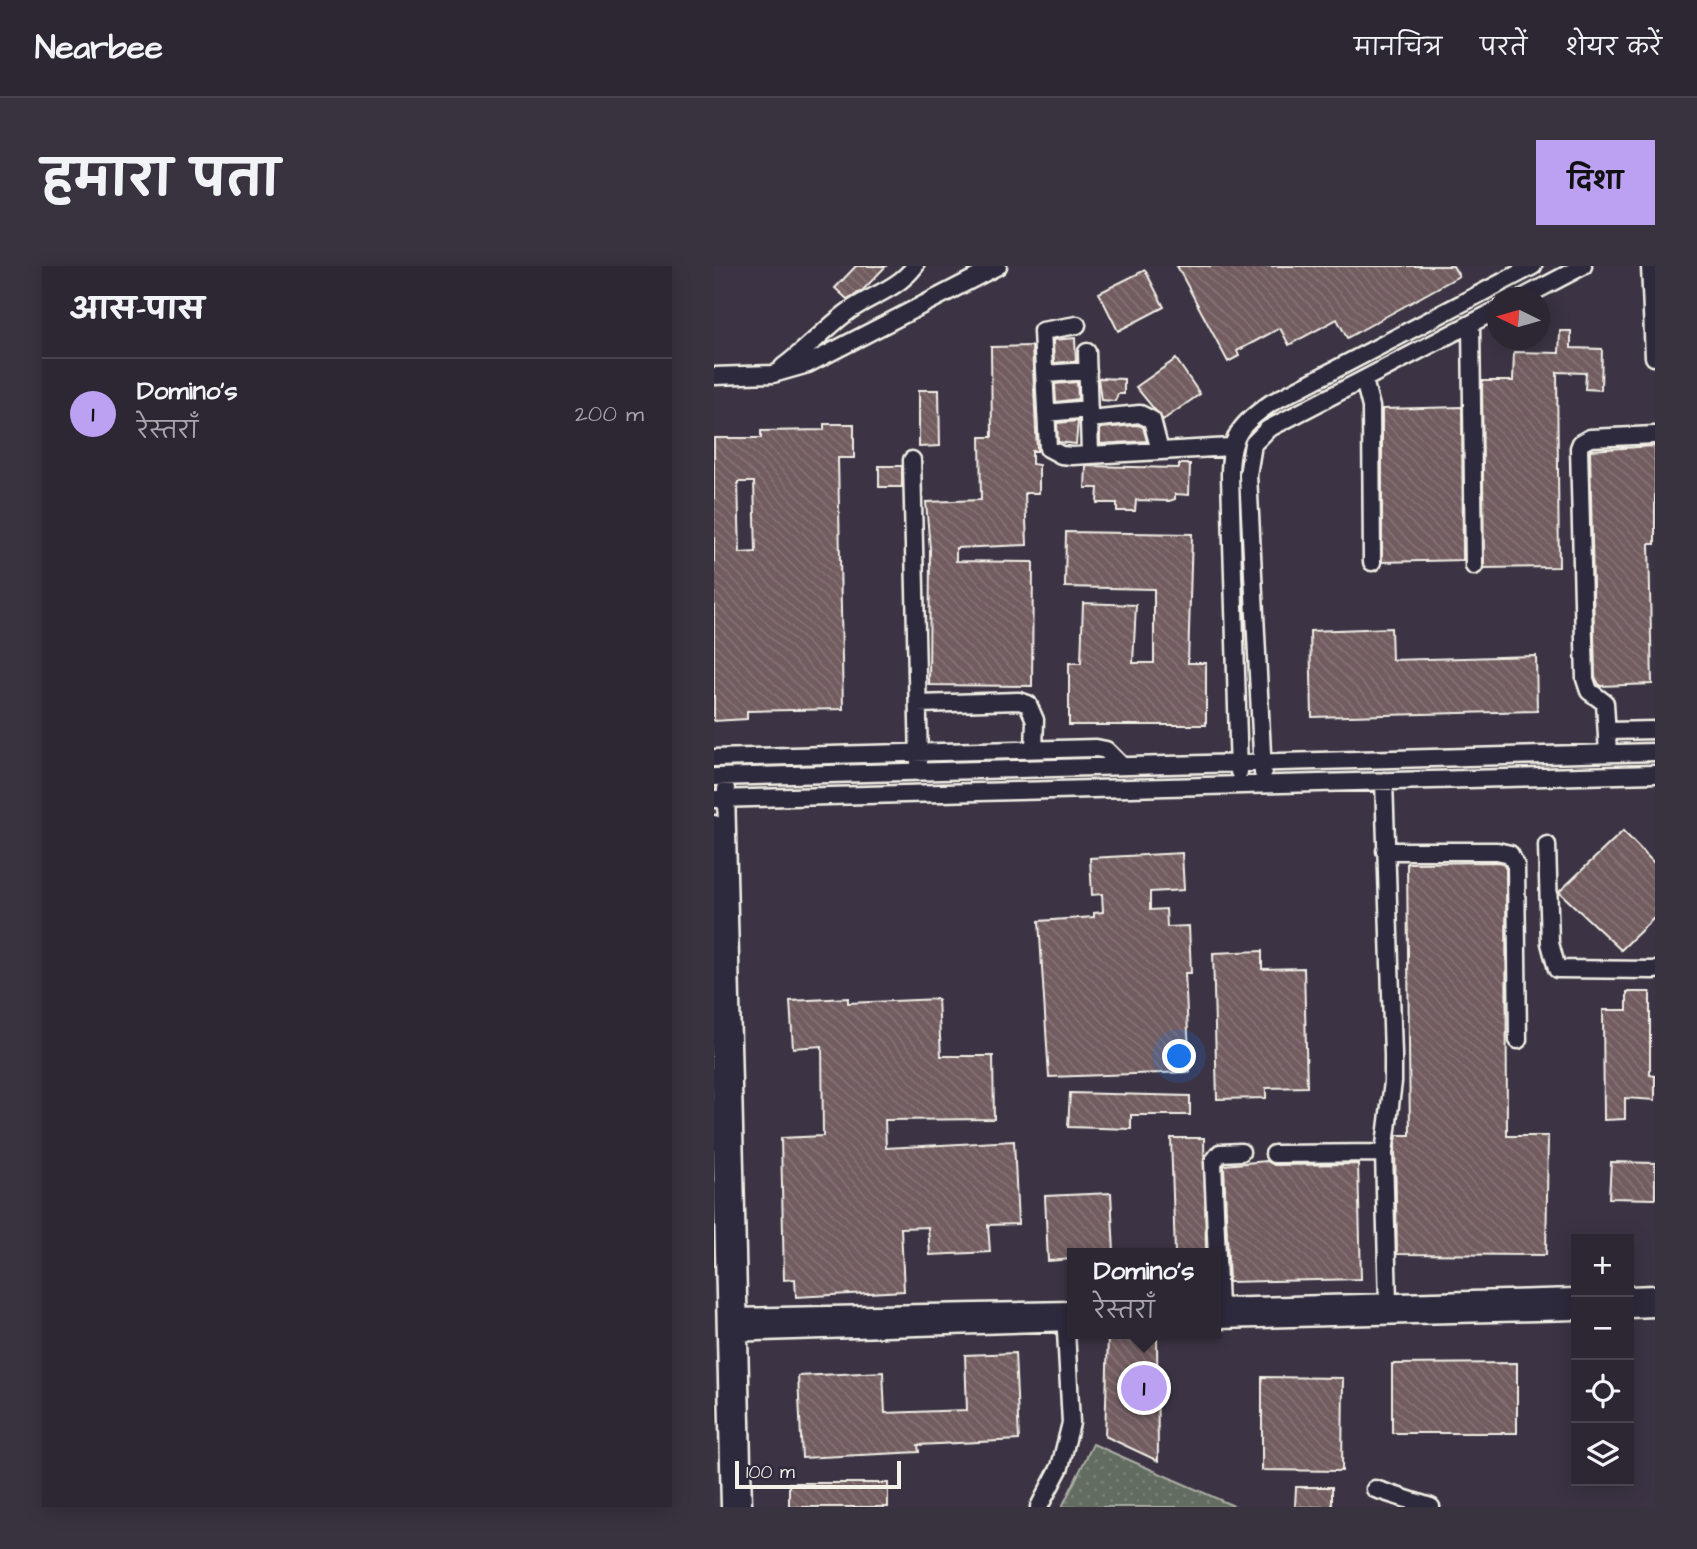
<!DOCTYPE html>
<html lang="hi">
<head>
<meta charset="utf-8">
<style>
	body { margin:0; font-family:"Architects Daughter","Playpen Sans Deva",sans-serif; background:#39333f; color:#f1f3f6 }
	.controls { position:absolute; right:21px; bottom:21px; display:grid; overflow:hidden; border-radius:0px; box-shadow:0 4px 18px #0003 }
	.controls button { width:63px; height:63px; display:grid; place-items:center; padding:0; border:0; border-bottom:2px solid #48444e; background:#2d2733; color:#f1f3f6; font:35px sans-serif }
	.compass { position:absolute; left:773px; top:21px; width:63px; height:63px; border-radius:50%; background:#2d2733; box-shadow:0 4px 18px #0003; rotate:275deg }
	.scale { position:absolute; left:21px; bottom:18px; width:166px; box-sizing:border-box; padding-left:7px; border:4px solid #f4f1e8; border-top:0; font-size:19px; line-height:24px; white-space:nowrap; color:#f4f1e8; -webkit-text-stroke:5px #2f2a3d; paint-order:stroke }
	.you { position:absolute; left:466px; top:791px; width:24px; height:24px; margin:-18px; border:5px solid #fff; border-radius:50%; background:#1a73e8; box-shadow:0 0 0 10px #1a73e833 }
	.badge { display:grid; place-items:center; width:46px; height:46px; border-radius:50%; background:#bca0f2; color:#111; font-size:23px; font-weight:700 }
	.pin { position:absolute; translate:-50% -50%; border:4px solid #fff; box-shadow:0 2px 7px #0006 }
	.popup { position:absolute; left:353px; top:982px; width:154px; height:91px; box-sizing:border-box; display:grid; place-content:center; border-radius:0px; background:#2d2733; filter:drop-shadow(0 2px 5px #0005); font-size:23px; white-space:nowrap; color:#a7a5ac }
	.popup b { font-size:26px; color:#f1f3f6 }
	.popup::after { content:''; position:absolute; left:50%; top:100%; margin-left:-14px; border:14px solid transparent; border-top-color:#2d2733 }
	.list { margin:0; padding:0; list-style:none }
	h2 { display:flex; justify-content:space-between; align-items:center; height:91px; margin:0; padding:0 28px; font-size:30px }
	h2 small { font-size:23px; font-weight:400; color:#a7a5ac }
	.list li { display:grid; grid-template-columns:46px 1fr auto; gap:21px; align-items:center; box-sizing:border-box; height:112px; padding:0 28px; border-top:2px solid #48444e }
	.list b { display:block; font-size:26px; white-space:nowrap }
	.list p { margin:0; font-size:23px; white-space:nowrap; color:#a7a5ac }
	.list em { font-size:23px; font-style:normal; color:#a7a5ac }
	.icon { flex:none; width:38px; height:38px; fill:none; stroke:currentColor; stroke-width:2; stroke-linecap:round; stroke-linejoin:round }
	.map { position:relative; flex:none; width:941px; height:1241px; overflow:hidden; border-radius:0px }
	header { display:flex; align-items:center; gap:42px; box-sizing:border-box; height:98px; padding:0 35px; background:#2d2733; border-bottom:2px solid #48444e }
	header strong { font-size:33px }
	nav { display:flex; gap:38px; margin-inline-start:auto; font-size:24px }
	.intro { display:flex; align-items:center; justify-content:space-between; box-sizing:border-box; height:168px; padding:0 42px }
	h1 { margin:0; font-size:49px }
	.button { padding:18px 32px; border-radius:0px; background:#bca0f2; color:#111; font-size:24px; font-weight:700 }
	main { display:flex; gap:42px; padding:0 42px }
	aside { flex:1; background:#2d2733; border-radius:0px; box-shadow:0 4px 18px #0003 }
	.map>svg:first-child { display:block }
</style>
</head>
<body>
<header>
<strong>Nearbee</strong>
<nav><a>मानचित्र</a><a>परतें</a><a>शेयर करें</a></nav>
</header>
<div class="intro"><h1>हमारा पता</h1><a class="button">दिशा</a></div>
<main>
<aside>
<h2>आस-पास<small></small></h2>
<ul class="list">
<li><span class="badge">1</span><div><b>Domino's</b><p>रेस्तराँ</p></div><em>200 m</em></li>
</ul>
</aside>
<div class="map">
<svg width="941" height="1241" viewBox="0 0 941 1241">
	<defs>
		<pattern id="grass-dots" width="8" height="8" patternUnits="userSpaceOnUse" patternTransform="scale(1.75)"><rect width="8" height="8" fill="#626c61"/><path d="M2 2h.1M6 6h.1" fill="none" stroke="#798178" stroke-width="1.8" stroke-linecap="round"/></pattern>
		<pattern id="building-back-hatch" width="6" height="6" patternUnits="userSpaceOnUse" patternTransform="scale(1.75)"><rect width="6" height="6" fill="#715b5f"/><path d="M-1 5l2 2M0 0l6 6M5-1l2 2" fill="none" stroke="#867376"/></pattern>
	</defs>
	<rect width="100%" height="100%" fill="#3c3444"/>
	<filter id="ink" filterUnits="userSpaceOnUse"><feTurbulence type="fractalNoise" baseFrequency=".0143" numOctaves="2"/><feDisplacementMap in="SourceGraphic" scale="14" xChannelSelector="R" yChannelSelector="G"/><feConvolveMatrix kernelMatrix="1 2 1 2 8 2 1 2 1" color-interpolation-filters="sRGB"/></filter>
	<g filter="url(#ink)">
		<path fill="url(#grass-dots)" stroke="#abaea4" stroke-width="2" d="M 379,1178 L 522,1241 L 348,1241 Z"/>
		<path fill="url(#building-back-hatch)" stroke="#f4f1e8" stroke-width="2" fill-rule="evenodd" d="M 142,0 L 172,0 L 149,24 L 133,33 L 121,22 Z
			M 463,0 L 739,0 L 745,10 L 633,72 L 623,53 L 575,79 L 566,62 L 523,85 L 525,90 L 514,96 Z
			M 431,4 L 450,41 L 404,65 L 385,27 Z
			M 846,65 L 857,65 L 857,82 L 888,83 L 887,124 L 871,123 L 872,107 L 843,106 L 845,301 L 770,302 L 768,115 L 799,115 L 800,86 L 845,87 Z
			M 361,72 L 362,95 L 340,97 L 339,74 Z
			M 318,80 L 323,185 L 318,185 L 318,198 L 325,199 L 325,227 L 311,227 L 313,279 L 242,282 L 242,295 L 319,296 L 318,420 L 215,419 L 216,283 L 212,236 L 267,234 L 266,171 L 278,171 L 277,81 Z
			M 462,93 L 486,128 L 449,154 L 422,121 Z
			M 384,112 L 410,113 L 410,128 L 404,128 L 401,135 L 387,134 Z
			M 363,116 L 364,133 L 342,136 L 341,118 Z
			M 205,124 L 225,124 L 226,180 L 205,181 Z
			M 748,141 L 749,294 L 668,296 L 668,143 Z
			M 364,155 L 362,178 L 344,176 L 343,157 Z
			M 110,158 L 140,158 L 140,192 L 124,192 L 129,443 L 33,445 L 33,453 L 0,455 L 0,172 L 47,172 L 47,165 L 110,164 ZM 24,216 L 40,216 L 42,286 L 26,287 Z
			M 424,159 L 429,161 L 433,175 L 386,178 L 386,162 Z
			M 941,180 L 941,278 L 935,278 L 938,418 L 886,420 L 881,411 L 876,184 Z
			M 465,198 L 476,198 L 475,229 L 461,228 L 461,233 L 455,235 L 422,234 L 421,245 L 403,245 L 403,237 L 383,237 L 384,222 L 371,222 L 372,200 L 465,202 Z
			M 165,200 L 188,200 L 188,221 L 165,221 Z
			M 352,266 L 478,268 L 474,397 L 492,397 L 492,459 L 355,459 L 355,397 L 367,397 L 369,337 L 422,339 L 419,397 L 440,397 L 440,323 L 351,321 Z
			M 677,362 L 678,394 L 822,390 L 823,445 L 598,451 L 596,365 Z
			M 909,565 L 941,598 L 941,651 L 907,684 L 845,626 Z
			M 468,587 L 470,624 L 436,626 L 436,644 L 452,643 L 453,661 L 475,660 L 477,707 L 471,707 L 476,806 L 335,811 L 325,655 L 380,651 L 380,647 L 389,646 L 388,628 L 378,629 L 376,592 Z
			M 782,596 L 789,597 L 792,603 L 793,870 L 834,870 L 832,989 L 683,988 L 681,880 L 683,869 L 696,869 L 693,597 Z
			M 548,685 L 548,703 L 590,702 L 593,821 L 552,822 L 552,832 L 503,833 L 499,687 Z
			M 913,726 L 936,726 L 936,809 L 941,810 L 941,834 L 911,832 L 911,853 L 890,854 L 889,744 L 913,744 Z
			M 134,732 L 134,737 L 224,733 L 227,790 L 279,790 L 280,853 L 171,854 L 172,882 L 300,875 L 304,958 L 274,959 L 276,986 L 216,989 L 214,961 L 187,962 L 190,1025 L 82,1031 L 81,1013 L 70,1014 L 67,872 L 109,870 L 108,780 L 79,782 L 76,735 Z
			M 356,827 L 476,830 L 476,849 L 417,849 L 417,863 L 354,861 Z
			M 457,872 L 490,872 L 492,987 L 461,987 Z
			M 553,895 L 560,899 L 644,898 L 647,1013 L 515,1016 L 510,899 Z
			M 897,896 L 941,897 L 941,933 L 895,932 Z
			M 397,927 L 400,987 L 358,987 L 358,993 L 334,995 L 331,930 Z
			M 394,1069 L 443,1069 L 444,1195 L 391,1170 Z
			M 301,1087 L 305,1174 L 204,1179 L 205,1186 L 88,1192 L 84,1110 L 169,1106 L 171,1147 L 253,1144 L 251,1089 Z
			M 803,1097 L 803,1167 L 678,1167 L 678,1098 Z
			M 548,1111 L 629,1112 L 628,1205 L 548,1204 Z
			M 75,1217 L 174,1217 L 174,1241 L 75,1241 Z
			M 582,1221 L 618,1221 L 618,1241 L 581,1241 Z"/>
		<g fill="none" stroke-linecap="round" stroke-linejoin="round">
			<g stroke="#f4f1e8" stroke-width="21">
				<path id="minor" d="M 936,0 L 940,91
					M 808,32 L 869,0
					M 757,58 L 760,300
					M 363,59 L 328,65 L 334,182 L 347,189 L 358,190 L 517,181
					M 373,86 L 375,153 L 426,148 L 438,154 L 446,185
					M 69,101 C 92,84 109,65 131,48 C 155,29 182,25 201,0
					M 331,108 L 374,105
					M 0,110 L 59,108 L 94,98 L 284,0
					M 650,114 L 657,141 L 658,296
					M 332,147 L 375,143
					M 375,153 L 376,189
					M 198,194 L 205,496
					M 204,438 L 305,435 L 314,438 L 321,454 L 320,483
					M 894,465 L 941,464
					M 894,487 L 891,437 L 875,425 L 871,413 L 865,182 L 867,177 L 876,172 L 941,169
					M 0,492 L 382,482 L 392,484 L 408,500
					M 525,506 L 516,210 C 516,171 525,159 557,137 L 819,0
					M 549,507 L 534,209 L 539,178 L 554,163 L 783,44
					M 0,511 L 941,486
					M 670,515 L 679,789 L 679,816 L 670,887 L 674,1037
					M 12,523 L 29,1241
					M 0,533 L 941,508
					M 0,558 L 16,1241
					M 833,579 L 836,677 L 843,703 L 941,704
					M 671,585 L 783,585 L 796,588 L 802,600 L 804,774
					M 560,888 L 670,887
					M 915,1029 L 941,1028
					M 505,1040 L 499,896 L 506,887 L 527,886
					M 502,1041 L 862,1031
					M 915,1043 L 941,1042
					M 17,1051 L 358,1044
					M 502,1054 L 862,1045
					M 14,1067 L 358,1056
					M 661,1223 L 717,1241
					M 325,1241 L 346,1201 L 357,1157 L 351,1047"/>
			</g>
			<use href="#minor" stroke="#2f2a3d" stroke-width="16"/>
		</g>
	</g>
</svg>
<div class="controls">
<button>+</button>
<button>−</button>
<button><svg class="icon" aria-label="locate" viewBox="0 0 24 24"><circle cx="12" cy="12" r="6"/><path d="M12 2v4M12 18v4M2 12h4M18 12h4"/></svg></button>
<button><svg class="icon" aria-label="layers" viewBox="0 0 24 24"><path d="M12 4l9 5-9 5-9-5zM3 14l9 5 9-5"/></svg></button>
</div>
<svg class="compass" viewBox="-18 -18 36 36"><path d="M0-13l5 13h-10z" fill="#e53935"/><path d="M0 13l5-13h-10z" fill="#a7a5ac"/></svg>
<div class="scale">100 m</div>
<div class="you"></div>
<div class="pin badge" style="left:430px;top:1122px">1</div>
<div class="popup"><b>Domino's</b>रेस्तराँ</div>
</div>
</main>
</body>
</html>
